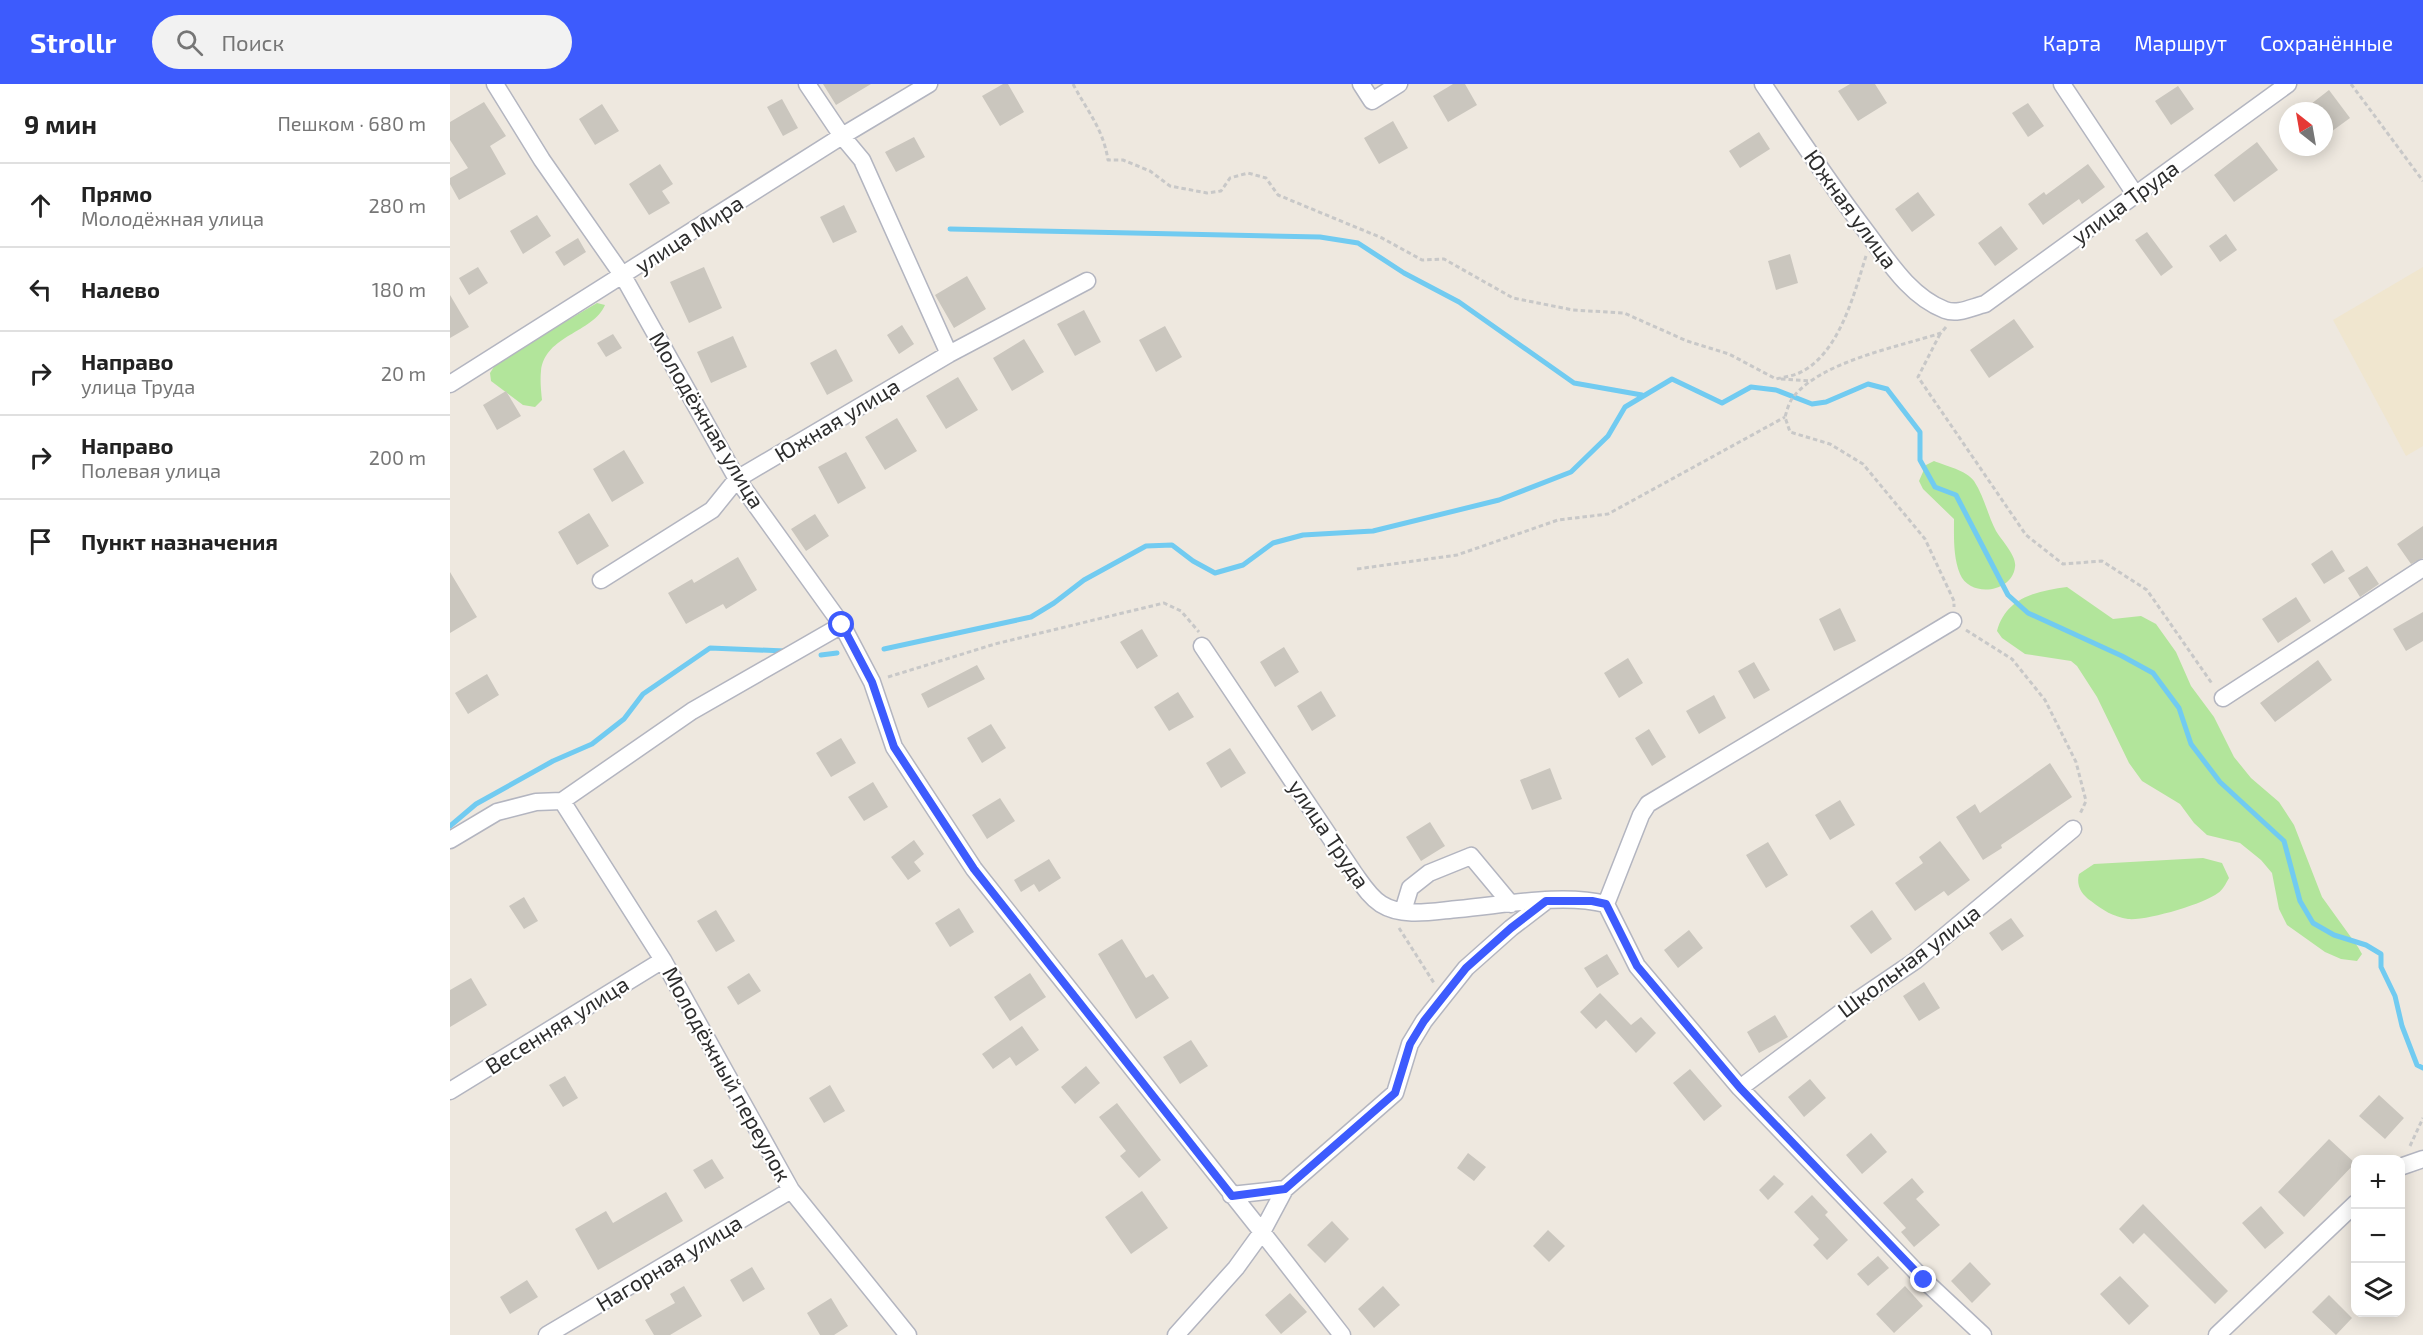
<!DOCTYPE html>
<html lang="ru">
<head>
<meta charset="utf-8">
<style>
	body { margin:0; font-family:"Exo 2",sans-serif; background:#f2f2f2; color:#222 }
	.controls { position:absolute; right:18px; bottom:18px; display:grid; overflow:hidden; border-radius:12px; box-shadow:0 3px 15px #0003 }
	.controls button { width:54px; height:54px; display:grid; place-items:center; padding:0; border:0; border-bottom:2px solid #e0e0e0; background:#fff; color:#222; font:30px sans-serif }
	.compass { position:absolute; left:1829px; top:18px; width:54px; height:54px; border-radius:50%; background:#fff; box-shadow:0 3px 15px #0003; rotate:329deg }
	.stop { position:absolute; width:18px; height:18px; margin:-14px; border:4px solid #3d5bfd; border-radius:50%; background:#fff }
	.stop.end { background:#3d5bfd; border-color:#fff; box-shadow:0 2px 6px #0008 }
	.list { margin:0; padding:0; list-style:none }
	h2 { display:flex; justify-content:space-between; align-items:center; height:78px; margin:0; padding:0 24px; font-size:26px }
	h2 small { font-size:20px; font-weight:400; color:#767676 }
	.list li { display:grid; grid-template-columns:39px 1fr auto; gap:18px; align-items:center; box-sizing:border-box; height:84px; padding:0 24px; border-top:2px solid #e0e0e0 }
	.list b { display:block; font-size:22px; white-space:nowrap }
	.list p { margin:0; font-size:20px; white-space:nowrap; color:#767676 }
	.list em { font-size:20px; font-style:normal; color:#767676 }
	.icon { flex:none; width:33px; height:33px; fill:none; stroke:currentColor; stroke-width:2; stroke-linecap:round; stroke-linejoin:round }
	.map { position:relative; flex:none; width:1973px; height:1251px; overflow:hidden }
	header { display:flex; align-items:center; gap:36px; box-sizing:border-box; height:84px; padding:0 30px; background:#3d5bfd; color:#fff }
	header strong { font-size:28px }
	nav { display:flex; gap:33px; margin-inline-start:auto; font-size:21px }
	.search { width:420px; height:54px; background:#f2f2f2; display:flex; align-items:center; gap:15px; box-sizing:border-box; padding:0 21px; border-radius:33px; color:#767676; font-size:22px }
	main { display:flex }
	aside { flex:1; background:#fff }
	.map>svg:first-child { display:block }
</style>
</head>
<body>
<header>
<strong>Strollr</strong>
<div class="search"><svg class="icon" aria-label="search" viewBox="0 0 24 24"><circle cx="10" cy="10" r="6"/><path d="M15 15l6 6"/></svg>Поиск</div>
<nav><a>Карта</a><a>Маршрут</a><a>Сохранённые</a></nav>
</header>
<main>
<aside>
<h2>9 мин<small>Пешком · 680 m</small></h2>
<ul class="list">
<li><svg class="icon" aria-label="ahead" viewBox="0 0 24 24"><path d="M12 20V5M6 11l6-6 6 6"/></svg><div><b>Прямо</b><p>Молодёжная улица</p></div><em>280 m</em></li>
<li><svg class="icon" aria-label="left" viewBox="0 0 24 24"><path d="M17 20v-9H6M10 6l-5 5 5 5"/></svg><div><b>Налево</b></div><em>180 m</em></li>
<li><svg class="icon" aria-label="right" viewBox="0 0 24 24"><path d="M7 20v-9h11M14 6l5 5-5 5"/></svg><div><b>Направо</b><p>улица Труда</p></div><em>20 m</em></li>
<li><svg class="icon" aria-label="right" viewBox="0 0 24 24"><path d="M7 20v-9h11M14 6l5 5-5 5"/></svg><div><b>Направо</b><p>Полевая улица</p></div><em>200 m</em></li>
<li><svg class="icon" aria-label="arrive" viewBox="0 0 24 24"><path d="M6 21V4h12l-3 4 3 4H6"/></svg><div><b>Пункт назначения</b></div></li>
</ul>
</aside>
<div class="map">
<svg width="1973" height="1251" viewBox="0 0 1973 1251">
	<rect width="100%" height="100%" fill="#eee8df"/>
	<path fill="#f0e6cf" d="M 1973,183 L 1973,362 L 1956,372 L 1883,236 Z"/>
	<path fill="#b2e59b" d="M 147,219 L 155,221 C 143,249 95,251 91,287 C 90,296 91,307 92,316 L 85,323 L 73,321 L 41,297 L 40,289 L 47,278 Z
		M 1484,377 C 1496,382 1516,386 1524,397 C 1534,412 1538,432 1546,447 C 1552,457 1567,472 1565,483 C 1562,509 1520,514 1510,490 C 1503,473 1504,453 1504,435 L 1473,405 L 1469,397 L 1476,381 Z
		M 1617,503 L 1663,535 L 1691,532 L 1706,540 L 1726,568 L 1741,602 L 1764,633 L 1784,673 L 1801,694 L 1829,718 L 1844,741 L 1872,813 L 1908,863 L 1912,870 L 1907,877 L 1891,875 L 1875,868 L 1837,841 L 1829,825 L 1822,789 L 1811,776 L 1790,759 L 1757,751 L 1744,739 L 1730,720 L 1692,697 L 1679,679 L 1647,613 L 1627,582 L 1621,577 L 1575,570 L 1552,554 L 1547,547 C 1556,514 1586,507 1617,503 Z
		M 1753,774 L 1772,779 L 1779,794 C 1776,799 1773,806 1768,809 C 1754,820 1696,837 1678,835 C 1664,833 1652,826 1641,817 C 1631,810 1626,801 1629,790 L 1644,780 Z"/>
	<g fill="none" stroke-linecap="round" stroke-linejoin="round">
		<path stroke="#71cbf1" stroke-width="5" d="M 500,145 L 870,153 L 908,159 L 954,189 L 1009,218 L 1124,299 L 1192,311
			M 434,565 L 581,533 L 604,519 L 634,496 L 696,462 L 722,461 L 743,477 L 765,489 L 793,481 L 823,459 L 853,451 L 923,447 L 1049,416 L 1121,388 L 1158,352 L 1175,323 L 1222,295 L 1272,319 L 1301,303 L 1326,306 L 1362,320 L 1376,318 L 1418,300 L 1437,305 L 1470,348 L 1470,376 L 1485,403 L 1506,411 L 1558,511 L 1578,529 L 1672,572 L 1703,589 L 1729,624 L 1741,660 L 1770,698 L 1834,757 L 1850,817 L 1863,839 L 1884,851 L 1916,861 L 1931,870 L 1931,883 L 1945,912 L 1952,942 L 1967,981 L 1973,984
			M 371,571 L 387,569
			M 0,742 L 26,720 L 103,677 L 142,660 L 174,635 L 193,610 L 260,564 L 335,567"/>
	</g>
	<path fill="#cac6be" d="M 373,0 L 421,0 L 386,21 Z
		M 553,0 L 558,0 L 574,28 L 550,42 L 532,12 Z
		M 1003,0 L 1015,0 L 1027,21 L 998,38 L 983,12 Z
		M 1400,0 L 1425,0 L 1437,19 L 1408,37 L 1388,7 Z
		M 1728,2 L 1744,25 L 1721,41 L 1705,17 Z
		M 1879,6 L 1900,34 L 1874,53 L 1874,27 L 1852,27 Z
		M 332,15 L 348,44 L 333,52 L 317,23 Z
		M 34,18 L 56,52 L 40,62 L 56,90 L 9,116 L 0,100 L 0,94 L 18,84 L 0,56 L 0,38 Z
		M 1578,19 L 1594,42 L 1578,53 L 1562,29 Z
		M 152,20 L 169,47 L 145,61 L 129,35 Z
		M 943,37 L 958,64 L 929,80 L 914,54 Z
		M 1309,48 L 1320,65 L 1290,84 L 1279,67 Z
		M 464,53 L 475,73 L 446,88 L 435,68 Z
		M 1807,58 L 1828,86 L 1784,118 L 1764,91 Z
		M 210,80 L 223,100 L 212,107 L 220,119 L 199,131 L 179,100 Z
		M 1638,80 L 1655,103 L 1632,120 L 1629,115 L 1593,141 L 1578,120 L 1594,108 L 1596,111 Z
		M 1468,108 L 1485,131 L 1462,148 L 1445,125 Z
		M 394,121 L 407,148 L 383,159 L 370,133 Z
		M 87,131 L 101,152 L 73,170 L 60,147 Z
		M 1551,142 L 1568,165 L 1545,182 L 1528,159 Z
		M 1697,148 L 1723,183 L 1711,192 L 1685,156 Z
		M 1776,150 L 1787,166 L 1770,178 L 1759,162 Z
		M 128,154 L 136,168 L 114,182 L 105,168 Z
		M 1340,170 L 1348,199 L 1326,206 L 1318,177 Z
		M 28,183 L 38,199 L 19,211 L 9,194 Z
		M 254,183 L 272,224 L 239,239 L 220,198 Z
		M 517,192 L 536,225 L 504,244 L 485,211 Z
		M 0,211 L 19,243 L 0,254 Z
		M 634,226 L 651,258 L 625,272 L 607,240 Z
		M 1564,235 L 1584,263 L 1539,294 L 1520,266 Z
		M 452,241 L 464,260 L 449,270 L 437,251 Z
		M 715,242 L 732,273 L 706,288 L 689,256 Z
		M 163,250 L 172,264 L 156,273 L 147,259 Z
		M 283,252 L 297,283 L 261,299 L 247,268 Z
		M 574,255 L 594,288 L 562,307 L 543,274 Z
		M 386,265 L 403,297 L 377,311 L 360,279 Z
		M 508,293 L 528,326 L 496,345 L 476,312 Z
		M 56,307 L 71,332 L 47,346 L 33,321 Z
		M 447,334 L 467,367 L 435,386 L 415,353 Z
		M 174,366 L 194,399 L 162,418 L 143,385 Z
		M 396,368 L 416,404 L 388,420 L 368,383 Z
		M 139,429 L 159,462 L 127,481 L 108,448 Z
		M 365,430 L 379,452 L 356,467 L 341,445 Z
		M 1973,442 L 1973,474 L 1961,480 L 1947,460 Z
		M 1882,466 L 1895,487 L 1874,500 L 1861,480 Z
		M 288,473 L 307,506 L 276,525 L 273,520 L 236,540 L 218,509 L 242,495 L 244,499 Z
		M 1917,482 L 1929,500 L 1910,513 L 1898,494 Z
		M 0,488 L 27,533 L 0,549 Z
		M 1846,513 L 1861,537 L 1828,559 L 1812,535 Z
		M 1390,524 L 1406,557 L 1384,567 L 1369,535 Z
		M 1973,528 L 1973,557 L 1956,567 L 1943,545 Z
		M 692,545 L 708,572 L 687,585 L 670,558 Z
		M 834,563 L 849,588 L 825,603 L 810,578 Z
		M 1178,574 L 1193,599 L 1169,614 L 1154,589 Z
		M 1868,576 L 1882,596 L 1825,638 L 1810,619 Z
		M 1304,578 L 1320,606 L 1304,615 L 1288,587 Z
		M 527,581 L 535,595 L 478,624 L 471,610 Z
		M 37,590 L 49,611 L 18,630 L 5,609 Z
		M 871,607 L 886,632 L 862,647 L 847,622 Z
		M 728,608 L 744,633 L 719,647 L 704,623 Z
		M 1264,611 L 1276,634 L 1249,650 L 1236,627 Z
		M 541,640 L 556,664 L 532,679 L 517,654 Z
		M 1199,645 L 1216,673 L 1202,682 L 1185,654 Z
		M 391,654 L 406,679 L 381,693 L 366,669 Z
		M 780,664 L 796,689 L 771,704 L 756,679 Z
		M 1600,679 L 1622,713 L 1551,761 L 1552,764 L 1533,776 L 1506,733 L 1525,720 L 1530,729 Z
		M 1100,684 L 1112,715 L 1082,726 L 1070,696 Z
		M 423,698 L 438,723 L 414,737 L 398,713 Z
		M 550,714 L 565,737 L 537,755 L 522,731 Z
		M 1390,716 L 1405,741 L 1380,756 L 1365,731 Z
		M 980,738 L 995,762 L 971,777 L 956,753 Z
		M 464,756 L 474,770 L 464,778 L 471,787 L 458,796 L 441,773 Z
		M 1490,757 L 1520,796 L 1498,812 L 1494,807 L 1465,827 L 1445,799 L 1473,779 L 1469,773 Z
		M 1318,758 L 1338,791 L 1316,804 L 1296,771 Z
		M 599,775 L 611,794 L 589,808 L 584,800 L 571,808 L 564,796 Z
		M 74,813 L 88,837 L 74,845 L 59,822 Z
		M 509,824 L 524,848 L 500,863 L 485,839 Z
		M 266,826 L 285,857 L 266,868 L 247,837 Z
		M 1422,826 L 1442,855 L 1421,870 L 1400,842 Z
		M 1561,834 L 1574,852 L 1552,867 L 1539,849 Z
		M 1239,846 L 1253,864 L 1228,884 L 1214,866 Z
		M 672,855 L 696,894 L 703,890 L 719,914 L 686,935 L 648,870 Z
		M 1157,870 L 1169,890 L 1147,904 L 1134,884 Z
		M 299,889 L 311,907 L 288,921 L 277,903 Z
		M 580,889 L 596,913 L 560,937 L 544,913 Z
		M 21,894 L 37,921 L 0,943 L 0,906 Z
		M 1474,898 L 1490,924 L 1469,937 L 1453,912 Z
		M 1150,909 L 1181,941 L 1191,933 L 1206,949 L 1186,969 L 1156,936 L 1146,945 L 1130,928 Z
		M 1325,931 L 1338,953 L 1309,969 L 1297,948 Z
		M 572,942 L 589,966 L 566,982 L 560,973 L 543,985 L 532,970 Z
		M 741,956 L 758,982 L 730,1000 L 713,973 Z
		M 636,982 L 650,999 L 625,1020 L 611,1003 Z
		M 1240,985 L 1272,1022 L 1254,1037 L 1223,999 Z
		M 115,992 L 128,1014 L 113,1023 L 99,1001 Z
		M 1360,995 L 1376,1014 L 1354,1033 L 1338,1013 Z
		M 380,1001 L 395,1027 L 374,1039 L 359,1014 Z
		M 1929,1011 L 1954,1034 L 1935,1055 L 1909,1032 Z
		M 667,1019 L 711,1076 L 689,1094 L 670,1072 L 676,1067 L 649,1033 Z
		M 1421,1049 L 1437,1068 L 1412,1090 L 1396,1071 Z
		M 1879,1055 L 1905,1079 L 1854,1133 L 1828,1108 Z
		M 1018,1069 L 1036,1083 L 1024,1097 L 1007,1084 Z
		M 262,1075 L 274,1094 L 255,1105 L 243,1086 Z
		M 1324,1091 L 1334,1100 L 1318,1116 L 1309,1106 Z
		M 1462,1094 L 1474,1108 L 1466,1115 L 1490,1141 L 1464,1163 L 1451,1148 L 1456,1144 L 1433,1119 Z
		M 692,1107 L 718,1144 L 681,1170 L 655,1133 Z
		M 216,1108 L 233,1137 L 148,1186 L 125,1145 L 156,1127 L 163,1139 Z
		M 1362,1111 L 1378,1128 L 1375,1131 L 1398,1156 L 1377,1176 L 1363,1161 L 1369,1155 L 1344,1128 Z
		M 1693,1120 L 1778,1207 L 1765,1220 L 1694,1149 L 1683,1160 L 1669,1145 Z
		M 1811,1122 L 1834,1149 L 1815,1165 L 1792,1139 Z
		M 882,1137 L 899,1155 L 875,1179 L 857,1161 Z
		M 1098,1146 L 1115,1162 L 1099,1178 L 1083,1162 Z
		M 1428,1172 L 1439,1184 L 1418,1202 L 1407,1190 Z
		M 1520,1178 L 1541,1200 L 1522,1219 L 1501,1197 Z
		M 302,1183 L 315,1205 L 293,1218 L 280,1196 Z
		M 1670,1192 L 1699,1222 L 1679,1241 L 1650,1210 Z
		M 77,1196 L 88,1213 L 60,1230 L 50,1213 Z
		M 234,1202 L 252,1232 L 220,1251 L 204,1251 L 195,1236 L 225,1219 L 220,1210 Z
		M 933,1202 L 950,1221 L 924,1244 L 908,1225 Z
		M 1455,1202 L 1473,1222 L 1444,1249 L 1426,1230 Z
		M 840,1209 L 857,1228 L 831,1250 L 815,1231 Z
		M 1879,1211 L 1902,1234 L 1886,1251 L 1862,1228 Z
		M 381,1214 L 398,1242 L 384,1251 L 370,1251 L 357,1229 Z"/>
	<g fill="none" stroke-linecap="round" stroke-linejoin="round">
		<g stroke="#b3b5c0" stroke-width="19">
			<path id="minor" d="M 45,0 L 92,76 L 173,192 L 287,395 L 392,541 L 422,598 L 444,663 L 524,785 L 812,1148 L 892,1251
				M 357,0 L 392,52 L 412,76 L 499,270
				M 911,0 L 922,17 L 949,0
				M 1313,0 C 1346,49 1379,99 1415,146 C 1437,175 1459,212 1495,226 C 1508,231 1522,223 1535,220 L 1838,0
				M 1612,0 L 1685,110
				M 0,300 L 392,52 L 479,0
				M 151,496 L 262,426 L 287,395 L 499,270 L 637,197
				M 752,562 L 904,789 C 912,800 919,812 931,820 C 953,834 984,827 1008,825 C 1054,821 1112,809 1156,820 L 1187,882 L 1290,1004 L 1474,1196 L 1533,1251
				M 1773,614 L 1973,484
				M 112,717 L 213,876 L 341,1106 L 458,1251
				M 0,756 L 47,728 L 86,718 L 112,717 L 242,627 L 392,541
				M 1156,820 L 1191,731 L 1198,720 L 1503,537
				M 953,827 L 960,804 L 979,789 L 1021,772 L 1061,820
				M 1290,1004 L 1409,915 L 1465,877 L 1623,745
				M 0,1007 L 213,876
				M 1950,1083 L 1973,1075
				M 781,1111 L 835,1105 L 945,1009 L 960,960 L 974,937 L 1016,884 L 1061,844 L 1095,818
				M 97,1251 L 341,1106
				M 726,1251 L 786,1184 L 812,1148 L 835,1105
				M 1767,1251 L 1906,1119"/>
		</g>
		<path stroke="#c8c8c8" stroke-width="3" stroke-dasharray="4.5 3" stroke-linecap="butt" d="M 623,0 C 637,27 653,44 658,76 L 673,76 L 700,87 L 720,102 L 757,109 L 771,107 L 780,94 L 798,89 L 816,94 L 828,111 L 932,154 L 972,176 L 994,175 L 1063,214 L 1123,226 L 1174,229 L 1237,257 L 1279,270 L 1326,295 C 1334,293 1342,292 1349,289 C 1389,271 1404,210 1416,172
			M 1901,0 L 1973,97
			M 1496,243 L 1491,249 C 1448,263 1373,277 1344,312 C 1339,318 1337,326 1335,333 L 1340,348 L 1380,360 L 1413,380 L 1475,455 L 1504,517 L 1504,523
			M 1490,250 L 1468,293 L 1576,451 L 1613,480 L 1652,477 L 1697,506 L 1763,601
			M 1331,295 L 1361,297
			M 907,485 L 1007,471 L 1108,436 L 1158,430 L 1335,333
			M 1516,546 L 1562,575 L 1595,616 L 1626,678 L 1636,717 L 1630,730
			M 438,593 L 545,560 L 714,519 L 731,527 L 749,548
			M 949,844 L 984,899
			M 1960,1062 L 1973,1034"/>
		<use href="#minor" stroke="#fff" stroke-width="16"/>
	</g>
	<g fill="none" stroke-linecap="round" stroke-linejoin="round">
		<path stroke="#3d5bfd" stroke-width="8" d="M 392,541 L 422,598 L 444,663 L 524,785 L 782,1112 L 835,1105 L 945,1009 L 960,960 L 974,937 L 1016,884 L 1061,844 L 1096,817 L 1142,817 L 1156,820 L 1187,882 L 1290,1004 L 1474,1196"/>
	</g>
	<g text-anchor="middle" stroke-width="4.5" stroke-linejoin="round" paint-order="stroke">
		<g font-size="22" fill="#2d2d2d" stroke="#fff">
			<text transform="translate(1675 118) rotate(-36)" y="8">улица Труда</text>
			<text transform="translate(1401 125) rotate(54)" y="8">Южная улица</text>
			<text transform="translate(239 150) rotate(-33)" y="8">улица Мира</text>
			<text transform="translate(257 336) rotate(59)" y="8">Молодёжная улица</text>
			<text transform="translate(387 336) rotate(-31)" y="8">Южная улица</text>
			<text transform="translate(879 750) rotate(56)" y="8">улица Труда</text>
			<text transform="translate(1459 877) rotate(-37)" y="8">Школьная улица</text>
			<text transform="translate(107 941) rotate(-32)" y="8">Весенняя улица</text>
			<text transform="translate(277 990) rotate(61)" y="8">Молодёжный переулок</text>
			<text transform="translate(219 1179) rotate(-31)" y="8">Нагорная улица</text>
		</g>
	</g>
</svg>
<div class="controls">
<button>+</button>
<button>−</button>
<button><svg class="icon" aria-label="layers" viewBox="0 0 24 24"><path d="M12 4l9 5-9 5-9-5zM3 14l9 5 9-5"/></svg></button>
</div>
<svg class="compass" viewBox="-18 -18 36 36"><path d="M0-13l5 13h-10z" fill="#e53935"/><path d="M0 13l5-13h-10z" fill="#767676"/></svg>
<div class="stop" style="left:392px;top:541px"></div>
<div class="stop end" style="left:1474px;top:1196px"></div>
</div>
</main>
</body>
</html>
